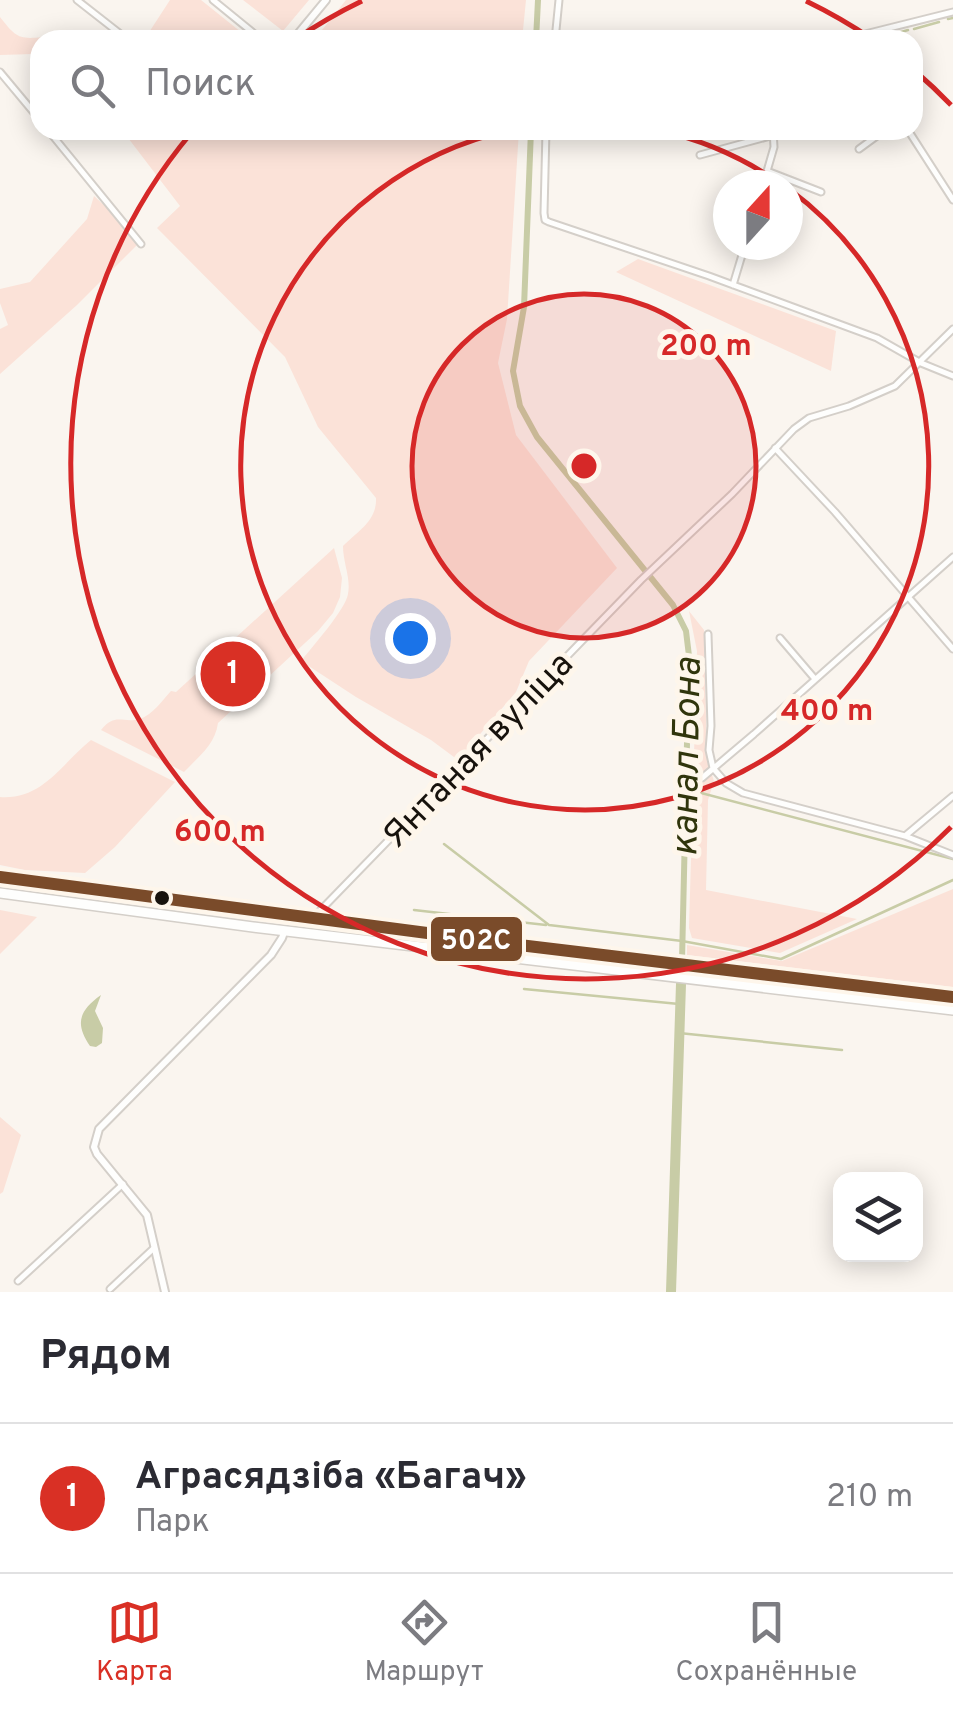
<!DOCTYPE html>
<html lang="ru">
<head>
<meta charset="utf-8">
<style>
	body { margin:0; font-family:Overpass,sans-serif; background:#f2f2f3; color:#2b2b33 }
	.controls { position:absolute; right:30px; bottom:30px; display:grid; overflow:hidden; border-radius:20px; box-shadow:0 5px 25px #0003 }
	.controls button { width:90px; height:90px; display:grid; place-items:center; padding:0; border:0; border-bottom:2px solid #e1e1e2; background:#fff; color:#2b2b33; font:50px sans-serif }
	.compass { position:absolute; left:713px; top:170px; width:90px; height:90px; border-radius:50%; background:#fff; box-shadow:0 5px 25px #0003; rotate:21deg }
	.you { position:absolute; left:410px; top:638px; width:35px; height:35px; margin:-25px; border:8px solid #fff; border-radius:50%; background:#1a73e8; box-shadow:0 0 0 15px #1a73e833 }
	.badge { display:grid; place-items:center; width:65px; height:65px; border-radius:50%; background:#d93025; color:#fff; font-size:32px; font-weight:700 }
	.pin { position:absolute; translate:-50% -50%; border:5px solid #fff; box-shadow:0 2px 10px #0006 }
	.list { margin:0; padding:0; list-style:none }
	h2 { display:flex; justify-content:space-between; align-items:center; height:130px; margin:0; padding:0 40px; font-size:42px }
	h2 small { font-size:32px; font-weight:400; color:#7c7c81 }
	.list li { display:grid; grid-template-columns:65px 1fr auto; gap:30px; align-items:center; box-sizing:border-box; height:150px; padding:0 40px; border-top:2px solid #e1e1e2 }
	.list b { display:block; font-size:38px; white-space:nowrap }
	.list p { margin:0; font-size:32px; white-space:nowrap; color:#7c7c81 }
	.list em { font-size:32px; font-style:normal; color:#7c7c81 }
	.icon { flex:none; width:55px; height:55px; fill:none; stroke:currentColor; stroke-width:2; stroke-linecap:round; stroke-linejoin:round }
	.map { position:relative; flex:none; width:953px; height:1292px; overflow:hidden }
	.search { position:absolute; background:#fff; box-shadow:0 5px 25px #0003; left:30px; right:30px; top:30px; height:110px; display:flex; align-items:center; gap:25px; box-sizing:border-box; padding:0 35px; border-radius:30px; color:#7c7c81; font-size:38px }
	.sheet { height:280px; background:#fff }
	nav { display:flex; justify-content:space-around; align-items:center; box-sizing:border-box; height:140px; border-top:2px solid #e1e1e2; background:#fff; font-size:28px; color:#7c7c81 }
	nav a { display:grid; justify-items:center; gap:5px }
	nav .on { color:#d93025 }
	.map>svg:first-child { display:block }
</style>
</head>
<body>
<div class="map">
<svg width="953" height="1292" viewBox="0 0 953 1292">
	<rect width="100%" height="100%" fill="#faf5ef"/>
	<path fill="#fbe2d8" d="M 170,0 L 201,0 L 251,40 L 144,40 Z
		M 243,0 L 309,0 L 283,31 Z
		M 346,0 L 526,0 L 522,40 L 314,40 Z
		M 0,17 C 15,36 18,40 42,37 L 44,40 L 40,40 L 40,50 L 33,54 L 0,55 Z
		M 122,130 L 519,130 L 507,319 L 498,363 L 516,435 L 617,568 L 529,661 L 516,692 L 458,760 L 431,740 L 356,697 L 301,661 C 312,647 346,609 348,594 C 351,578 343,563 343,546 C 358,531 377,521 376,498 L 318,427 L 285,357 L 157,228 L 180,206 Z
		M 94,196 L 107,208 L 137,245 L 77,305 L 0,374 L 0,329 L 8,325 L 0,303 L 0,289 L 30,282 L 87,219 Z
		M 638,259 L 836,331 L 831,371 L 616,272 Z
		M 334,548 L 342,578 L 340,597 L 333,613 L 318,631 L 218,723 C 215,745 199,756 184,772 L 101,730 C 116,712 122,724 140,719 C 152,715 163,700 171,691 L 176,692 Z
		M 689,611 L 704,630 L 707,760 L 714,781 L 708,800 L 706,890 L 857,919 L 780,953 L 692,938 L 689,928 L 697,651 Z
		M 91,740 L 175,782 L 115,847 L 85,873 L 25,870 L 0,865 L 0,797 C 43,800 61,764 91,740 Z
		M 953,889 L 953,987 L 687,955 L 687,945 L 782,961 Z
		M 0,910 L 37,917 L 0,954 Z
		M 0,1117 L 21,1135 L 3,1192 L 0,1194 Z"/>
	<path fill="#c8cca6" d="M 101,995 L 95,1011 L 103,1028 L 102,1043 L 96,1047 L 90,1046 C 74,1023 80,1010 101,995 Z"/>
	<g fill="none" stroke-linecap="round" stroke-linejoin="round">
		<path stroke="#c8cca6" stroke-width="2.5" d="M 948,19 L 953,18
			M 914,29 L 939,22
			M 898,33 L 908,30
			M 870,40 L 892,34
			M 686,789 L 953,859
			M 444,844 L 549,925 L 682,941 L 781,959 L 953,880
			M 414,910 L 546,925
			M 524,989 L 679,1004
			M 679,1033 L 842,1050"/>
		<path stroke="#c8cca6" stroke-width="6" d="M 536,40 L 538,0
			M 531,130 L 524,307 L 513,371 L 520,406 L 537,437 L 673,605 L 686,631 L 689,656 L 682,961"/>
		<path stroke="#c8cca6" stroke-width="10" d="M 671,1292 L 681,984"/>
		<g stroke="#d4cfc9" stroke-width="9">
			<path id="street" d="M 77,0 L 123,36
				M 213,0 L 262,40
				M 555,40 L 559,0
				M 841,40 L 953,12
				M 0,72 L 40,120
				M 48,130 L 141,244
				M 546,130 L 544,213 L 545,220 L 549,222 L 709,276 L 877,338 L 921,363 L 953,376
				M 908,130 L 953,200
				M 859,149 L 885,130
				M 700,155 L 774,135
				M 767,171 L 821,192
				M 763,185 L 774,147 L 773,130
				M 733,285 L 745,245
				M 775,448 L 835,512 L 953,649
				M 708,634 L 711,726 L 709,750 L 713,768
				M 780,638 L 815,679
				M 713,768 L 726,783 L 743,793 L 905,836 L 953,855
				M 702,778 L 754,734 L 953,557
				M 905,836 L 953,796
				M 314,917 L 641,580 L 732,494 L 794,429 L 809,418 L 849,406 L 895,386 L 953,329
				M 18,1281 L 123,1184
				M 110,1289 L 154,1248"/>
		</g>
		<g stroke="#d4cfc9" stroke-width="10">
			<path id="secondary" d="M 293,40 L 326,0
				M 165,1292 L 147,1215 L 97,1154 L 94,1147 L 99,1129 L 271,955 L 282,938 L 285,930"/>
		</g>
		<g stroke="#d4cfc9" stroke-width="12">
			<path id="highway" d="M 0,877 L 511,944 L 953,997
				M 0,893 L 253,927 L 953,1010"/>
		</g>
		<use href="#street" stroke="#fefefd" stroke-width="5"/>
		<use href="#secondary" stroke="#fefefd" stroke-width="6"/>
		<use href="#highway" stroke="#fefefd" stroke-width="9"/>
		<g stroke="#fef6eb" stroke-width="20">
			<path id="bus-1" d="M 0,877 L 511,944 L 953,997"/>
		</g>
		<use href="#bus-1" stroke="#7a4b2a" stroke-width="12"/>
	</g>
	<circle cx="584" cy="466" r="172" fill="#d62828" fill-opacity=".12"/>
	<g fill="none" stroke="#d62828" stroke-width="5">
		<circle cx="584" cy="466" r="172"/>
		<path d="M658 130A344 344 0 0 1 781 184M789 189A344 344 0 1 1 510 130"/>
		<path d="M951 827A515 515 0 0 1 192 132M296 39A515 515 0 0 1 362 1M806 1A515 515 0 0 1 872 39M915 71A515 515 0 0 1 951 105"/>
	</g>
	<circle fill="#17120c" stroke="#fef6eb" stroke-width="4" cx="162" cy="898" r="9"/>
	<g text-anchor="middle" stroke-width="10" stroke-linejoin="round" paint-order="stroke">
		<g font-size="35" fill="#17120c" stroke="#fef6eb">
			<text transform="translate(477 749) rotate(-46)" y="12">Янтаная вуліца</text>
		</g>
		<g font-size="38" font-style="italic" fill="#30350c" stroke="#fef6eb">
			<text transform="translate(685 757) rotate(-89)" y="13">канал Бона</text>
		</g>
	</g>
	<circle cx="584" cy="466" r="15" fill="#d62828" stroke="#fef6eb" stroke-width="5"/>
	<g font-size="30" text-anchor="middle" font-weight="bold" fill="#d62828" stroke="#fef6eb" stroke-width="10" stroke-linejoin="round" paint-order="stroke">
		<text x="706" y="355">200 m</text>
		<text x="827" y="720">400 m</text>
		<text x="220" y="841">600 m</text>
	</g>
	<rect stroke="#fef6eb" stroke-width="4" x="429" y="915" width="95" height="48" rx="10" fill="#7a4b2a"/>
	<g font-size="28" text-anchor="middle" font-weight="bold" fill="#fff">
		<text x="476" y="949">502С</text>
	</g>
</svg>
<div class="controls">
<button><svg class="icon" aria-label="layers" viewBox="0 0 24 24"><path d="M12 4l9 5-9 5-9-5zM3 14l9 5 9-5"/></svg></button>
</div>
<svg class="compass" viewBox="-18 -18 36 36"><path d="M0-13l5 13h-10z" fill="#e53935"/><path d="M0 13l5-13h-10z" fill="#7c7c81"/></svg>
<div class="you"></div>
<div class="pin badge" style="left:233px;top:674px">1</div>
<div class="search"><svg class="icon" aria-label="search" viewBox="0 0 24 24"><circle cx="10" cy="10" r="6"/><path d="M15 15l6 6"/></svg>Поиск</div>
</div>
<section class="sheet">
<h2>Рядом<small></small></h2>
<ul class="list">
<li><span class="badge">1</span><div><b>Аграсядзіба «Багач»</b><p>Парк</p></div><em>210 m</em></li>
</ul>
</section>
<nav>
<a class="on"><svg class="icon" aria-label="map" viewBox="0 0 24 24"><path d="M3 6l6-2 6 2 6-2v14l-6 2-6-2-6 2zM9 4v14M15 6v14"/></svg>Карта</a>
<a><svg class="icon" aria-label="directions" viewBox="0 0 24 24"><path d="M12 3l9 9-9 9-9-9zM9 14v-3h6M13 9l2 2-2 2"/></svg>Маршрут</a>
<a><svg class="icon" aria-label="saved" viewBox="0 0 24 24"><path d="M7 4h10v16l-5-4-5 4z"/></svg>Сохранённые</a>
</nav>
</body>
</html>
